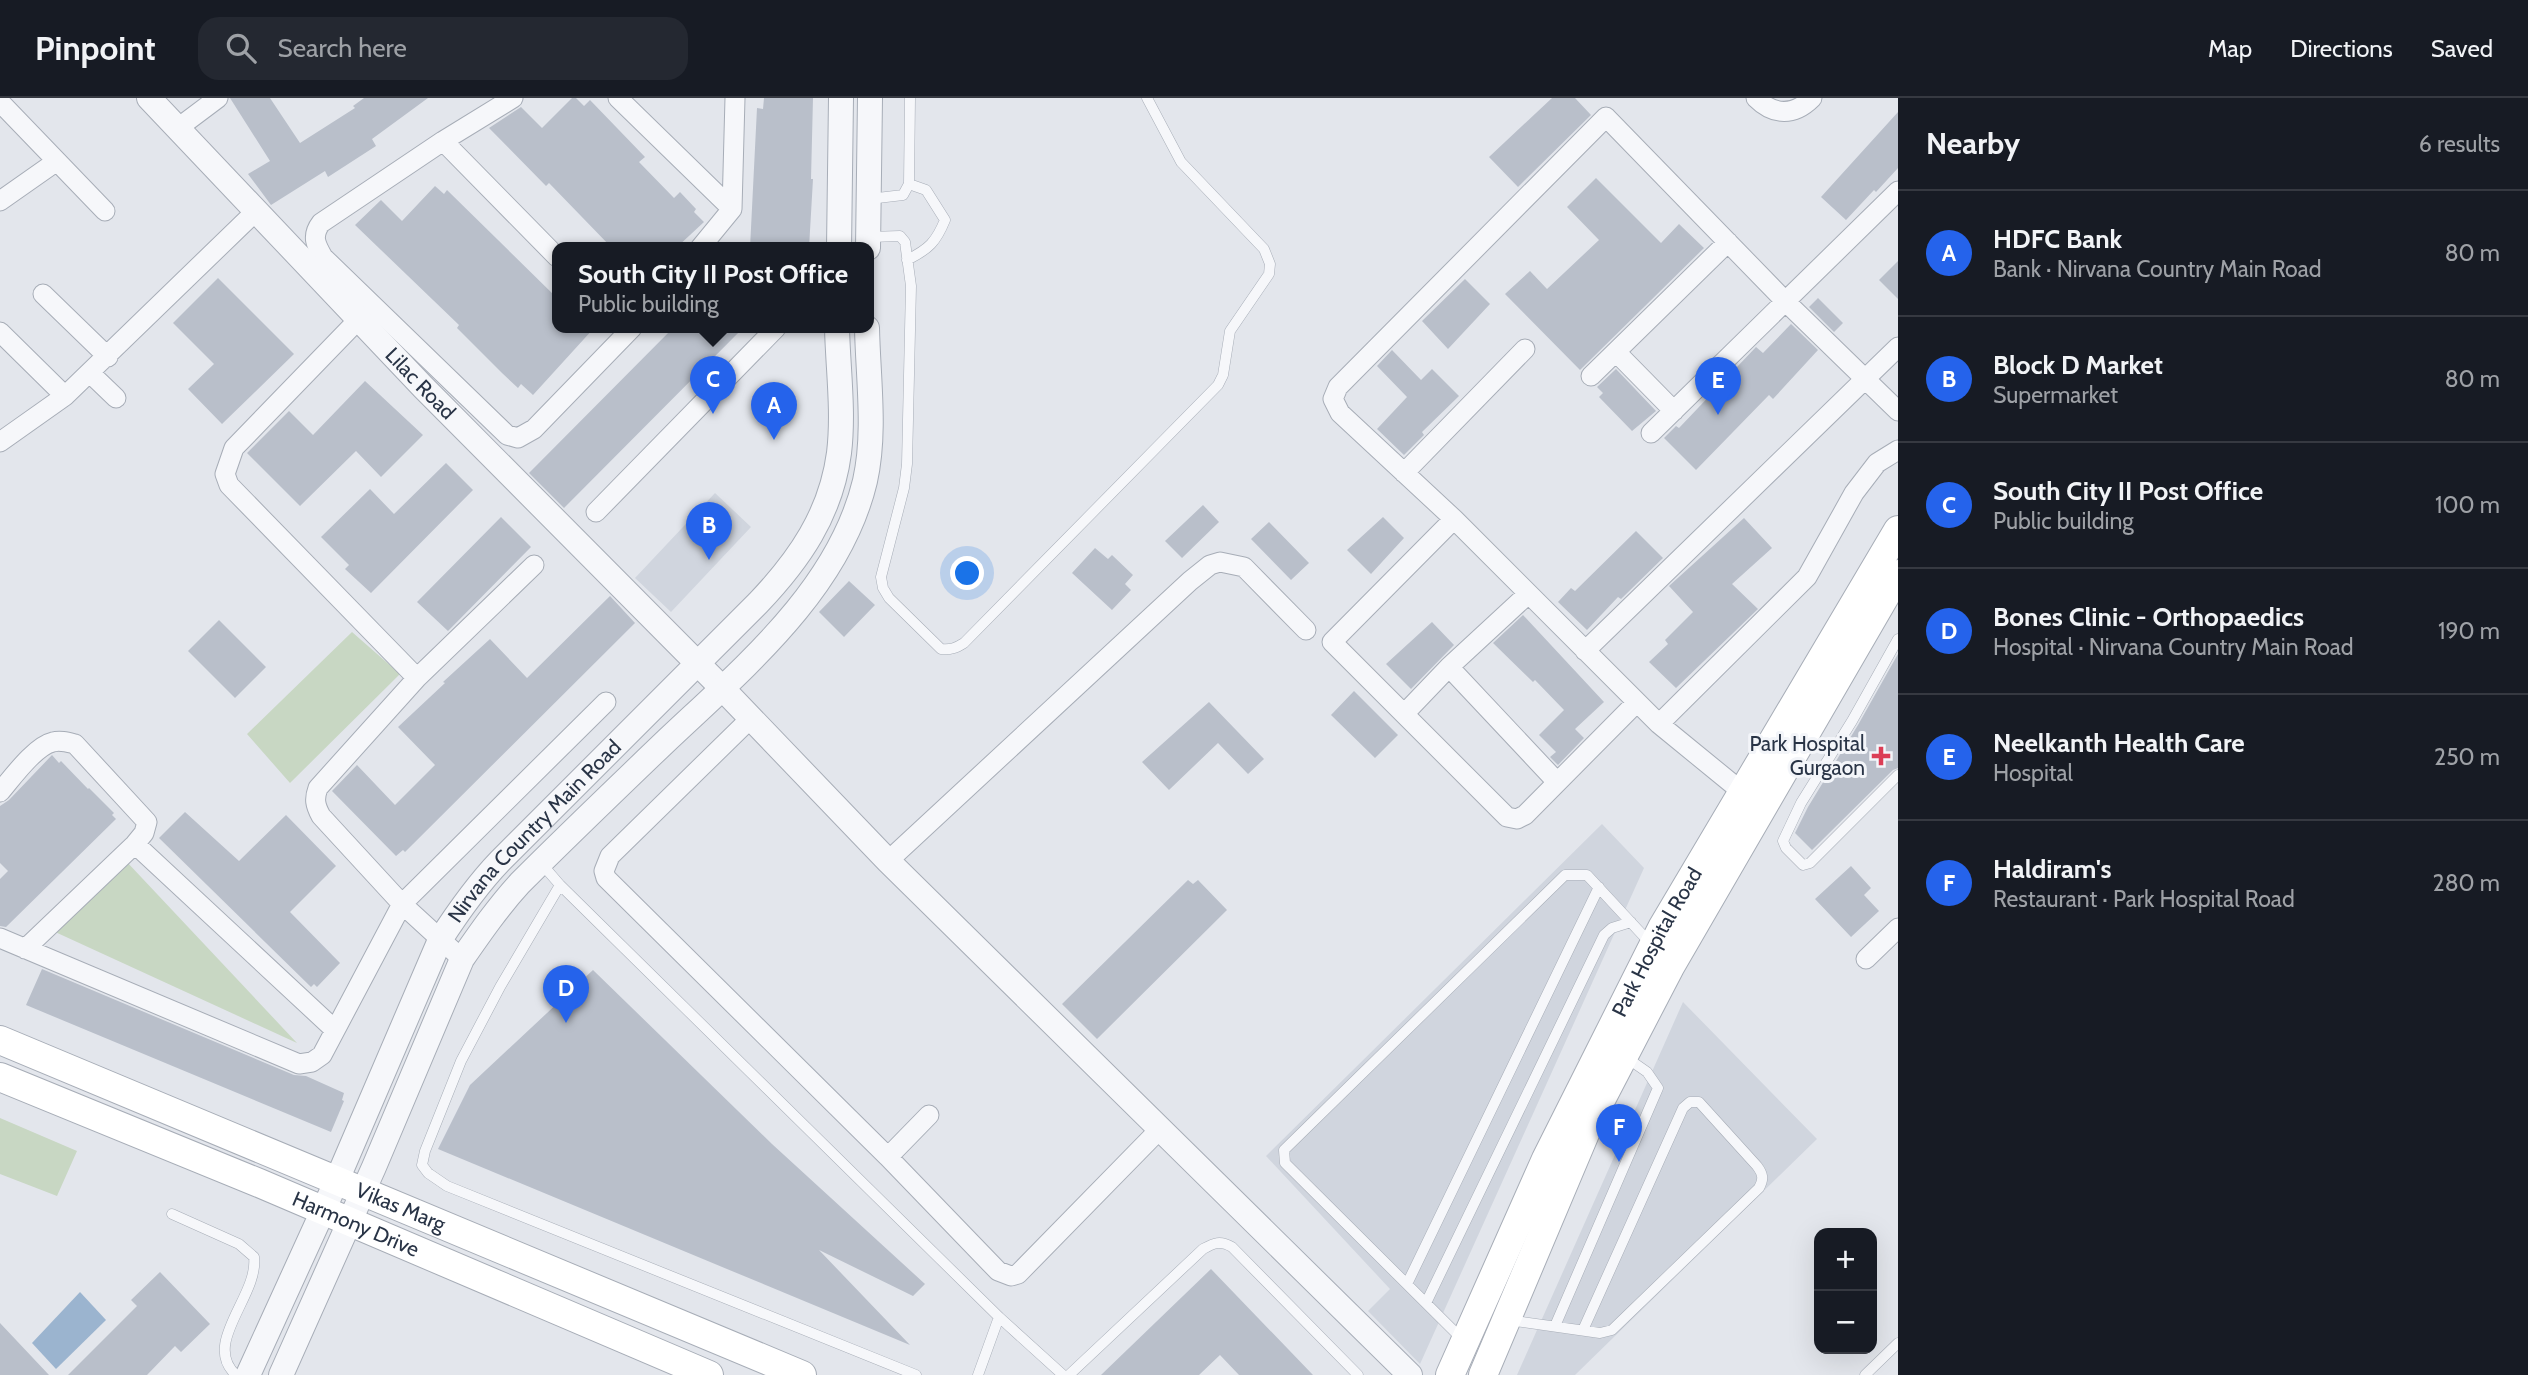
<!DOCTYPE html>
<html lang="en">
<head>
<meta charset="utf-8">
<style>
	body { margin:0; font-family:Cabin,sans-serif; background:#242831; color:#f1f3f6 }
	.controls { position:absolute; right:21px; bottom:21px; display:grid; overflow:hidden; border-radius:14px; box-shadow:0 7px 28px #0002 }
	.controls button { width:63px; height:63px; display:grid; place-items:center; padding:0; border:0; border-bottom:2px solid #363941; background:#171b24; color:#f1f3f6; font:35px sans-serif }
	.you { position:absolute; left:968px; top:476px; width:24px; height:24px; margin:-18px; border:5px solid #fff; border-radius:50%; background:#1a73e8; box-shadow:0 0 0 10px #1a73e833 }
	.badge { display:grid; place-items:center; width:46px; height:46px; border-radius:50%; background:#2563eb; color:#fff; font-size:23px; font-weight:700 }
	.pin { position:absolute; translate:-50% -58px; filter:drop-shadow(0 2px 4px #0008) }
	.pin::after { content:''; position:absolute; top:37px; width:24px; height:21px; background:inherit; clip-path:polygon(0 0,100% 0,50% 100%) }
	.popup { position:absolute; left:552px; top:144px; width:322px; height:91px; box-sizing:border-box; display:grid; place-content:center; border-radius:14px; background:#171b24; filter:drop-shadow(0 2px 5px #0005); font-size:23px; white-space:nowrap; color:#9ea1a6 }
	.popup b { font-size:26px; color:#f1f3f6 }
	.popup::after { content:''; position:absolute; left:50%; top:100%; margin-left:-14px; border:14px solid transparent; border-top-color:#171b24 }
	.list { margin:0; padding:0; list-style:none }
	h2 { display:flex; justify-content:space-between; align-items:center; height:91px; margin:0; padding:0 28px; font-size:30px }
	h2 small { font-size:23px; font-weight:400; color:#9ea1a6 }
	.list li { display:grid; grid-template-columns:46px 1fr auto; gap:21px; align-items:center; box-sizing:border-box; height:126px; padding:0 28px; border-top:2px solid #363941 }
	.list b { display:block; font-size:26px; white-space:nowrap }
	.list p { margin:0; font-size:23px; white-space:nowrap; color:#9ea1a6 }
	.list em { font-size:23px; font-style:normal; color:#9ea1a6 }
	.icon { flex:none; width:38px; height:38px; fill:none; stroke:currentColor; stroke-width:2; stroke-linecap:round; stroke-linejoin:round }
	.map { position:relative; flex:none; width:1898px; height:1277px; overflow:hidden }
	header { display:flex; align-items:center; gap:42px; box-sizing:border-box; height:98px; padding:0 35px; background:#171b24; border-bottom:2px solid #363941 }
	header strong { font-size:33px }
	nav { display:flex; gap:38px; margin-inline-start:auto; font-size:24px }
	.search { width:490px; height:63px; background:#242831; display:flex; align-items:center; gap:18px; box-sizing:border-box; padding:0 24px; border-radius:21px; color:#9ea1a6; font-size:26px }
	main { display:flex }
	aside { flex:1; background:#171b24 }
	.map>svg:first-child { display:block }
</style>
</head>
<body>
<header>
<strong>Pinpoint</strong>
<div class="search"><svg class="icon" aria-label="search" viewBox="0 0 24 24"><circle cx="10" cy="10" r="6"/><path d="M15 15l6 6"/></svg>Search here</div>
<nav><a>Map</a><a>Directions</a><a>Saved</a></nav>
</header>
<main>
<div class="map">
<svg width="1898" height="1277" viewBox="0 0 1898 1277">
	<rect width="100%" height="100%" fill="#e3e6ec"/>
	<path fill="#d0d5de" d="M 715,395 L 751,429 L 671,514 L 635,480 Z
		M 1602,726 L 1644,770 L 1420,1266 L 1368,1213 L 1390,1191 L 1266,1058 Z
		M 1683,904 L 1817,1041 L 1575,1277 L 1517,1277 Z"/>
	<path fill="#c8d7c3" d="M 352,534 L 400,576 L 290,685 L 247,636 Z
		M 126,763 L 297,945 L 53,833 Z
		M 0,1020 L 77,1053 L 57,1098 L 0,1076 Z"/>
	<path fill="#9bb4cf" d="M 80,1194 L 106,1222 L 56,1271 L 32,1245 Z"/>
	<path fill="#b9bfca" d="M 230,0 L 270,0 L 300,45 L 355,10 L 353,8 L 364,0 L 428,0 L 372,41 L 376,48 L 328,79 L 325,73 L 271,107 L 248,76 L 270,63 Z
		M 572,0 L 576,0 L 584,8 L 590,2 L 645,59 L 639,64 L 674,100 L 680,94 L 696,111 L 694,114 L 704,124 L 676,150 L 612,150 L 549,85 L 546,88 L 489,30 L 521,9 L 542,30 Z
		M 764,0 L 813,0 L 811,81 L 813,81 L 809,150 L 750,150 L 757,10 L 763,11 Z
		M 1552,0 L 1575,0 L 1591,17 L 1518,89 L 1489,59 Z
		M 1898,14 L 1898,70 L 1876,94 L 1874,92 L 1846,122 L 1821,99 Z
		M 1596,80 L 1661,145 L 1679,126 L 1704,150 L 1580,272 L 1505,196 L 1530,173 L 1547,191 L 1599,142 L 1567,109 Z
		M 435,88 L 444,96 L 447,92 L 557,200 L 557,230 L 594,230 L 533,297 L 521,286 L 518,290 L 502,275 L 457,230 L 459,227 L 355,127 L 381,102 L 402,123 Z
		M 1898,163 L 1898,201 L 1879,182 Z
		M 218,180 L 294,256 L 222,326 L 188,291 L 214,266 L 173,225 Z
		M 1465,181 L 1490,206 L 1448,251 L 1422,223 Z
		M 1818,200 L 1843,225 L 1834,234 L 1809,209 Z
		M 1791,226 L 1818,252 L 1773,301 L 1769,297 L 1696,372 L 1664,340 L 1676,328 L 1679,330 L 1756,249 L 1763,255 Z
		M 673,230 L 743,230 L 564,410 L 529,375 Z
		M 1392,252 L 1421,282 L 1432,271 L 1459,298 L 1422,334 L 1424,337 L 1404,357 L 1377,331 L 1407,299 L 1377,268 Z
		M 1616,271 L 1656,313 L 1632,333 L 1599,299 L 1603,295 L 1597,289 Z
		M 365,283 L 423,337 L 381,379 L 356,353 L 300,408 L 247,355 L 289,313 L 313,337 Z
		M 446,365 L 473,392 L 371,495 L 345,471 L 349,467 L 321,439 L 370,391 L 394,416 Z
		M 1203,407 L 1219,424 L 1182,460 L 1165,443 Z
		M 501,419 L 531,449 L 448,533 L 417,504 Z
		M 1383,419 L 1404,440 L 1371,476 L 1347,452 Z
		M 1744,420 L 1772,450 L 1732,486 L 1758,511 L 1676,590 L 1649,564 L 1668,546 L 1665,542 L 1693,514 L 1669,488 Z
		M 1269,424 L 1309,465 L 1291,482 L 1251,441 Z
		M 1636,433 L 1663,460 L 1621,501 L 1618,499 L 1587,532 L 1558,504 L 1571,490 L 1575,493 Z
		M 1095,450 L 1108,461 L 1112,457 L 1133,477 L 1125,486 L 1131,492 L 1112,512 L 1072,475 Z
		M 849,483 L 875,507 L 844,539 L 819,514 Z
		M 610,498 L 635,525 L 405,754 L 403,752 L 396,758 L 332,693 L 357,667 L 395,707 L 435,667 L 398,629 L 445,585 L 443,584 L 490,541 L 527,580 Z
		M 1523,517 L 1604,604 L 1575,631 L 1584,640 L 1558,667 L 1550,659 L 1556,654 L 1539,637 L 1564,612 L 1535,582 L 1533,584 L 1493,545 Z
		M 219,522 L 266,569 L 235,600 L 188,553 Z
		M 1432,524 L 1454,547 L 1411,591 L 1386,566 Z
		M 1898,556 L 1898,670 L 1893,672 L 1812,752 L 1795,735 L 1808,709 L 1858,627 Z
		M 1354,593 L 1398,637 L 1375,660 L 1331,617 Z
		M 1209,604 L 1264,661 L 1248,676 L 1218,645 L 1169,692 L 1142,664 Z
		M 52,657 L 59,665 L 61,663 L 88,691 L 89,690 L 114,715 L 112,717 L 116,721 L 6,829 L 0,828 L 0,781 L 8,773 L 0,765 L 0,708 L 9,702 Z
		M 185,714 L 239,763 L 286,717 L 336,768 L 290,814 L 340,865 L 317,889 L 314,886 L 311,889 L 159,740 Z
		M 1851,768 L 1871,790 L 1864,797 L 1879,813 L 1851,839 L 1815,801 Z
		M 1188,782 L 1193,786 L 1198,782 L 1227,812 L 1097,941 L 1062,906 Z
		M 42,871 L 294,977 L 306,978 L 344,995 L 342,1002 L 344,1003 L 331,1034 L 26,907 Z
		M 593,872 L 772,1046 L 925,1186 L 913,1198 L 819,1152 L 910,1247 L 438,1051 L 470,987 Z
		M 1211,1171 L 1313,1277 L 1239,1277 L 1220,1257 L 1199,1277 L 1101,1277 Z
		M 160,1174 L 210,1226 L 181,1254 L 175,1248 L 147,1277 L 68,1277 L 137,1208 L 131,1202 Z
		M 0,1225 L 49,1277 L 0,1277 Z"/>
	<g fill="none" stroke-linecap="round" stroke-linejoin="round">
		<g stroke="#a7adb7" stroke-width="11">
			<path id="service" d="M 869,101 L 903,97 L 909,86 L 910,0
				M 870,139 L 900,138 L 905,144 L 911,188 L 907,366 L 904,390 L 881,479 L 883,490 L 889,500 L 941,551 C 951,552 956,550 964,545 L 1218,287 L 1223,277 L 1230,233 L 1269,176 L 1270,166 L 1264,151 L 1181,64 L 1147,0
				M 907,162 C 929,151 936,144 945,122 L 926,92 L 909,86
				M 1898,541 L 1852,623 L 1801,705 L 1783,743 L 1786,750 L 1803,767 L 1810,765 L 1898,677
				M 541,765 L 560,787 L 500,889 L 461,963 L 425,1053 L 422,1067 L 428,1075 L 447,1088 L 916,1277
				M 560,787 L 999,1219 L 1063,1277
				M 172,1116 L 239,1146 L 254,1159 C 259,1198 201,1245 236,1277
				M 1407,1186 L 1599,789
				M 1426,1205 L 1604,837 L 1612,830 L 1631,824
				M 1508,1222 L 1600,1235 L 1612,1232 L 1759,1090 C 1764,1081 1763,1076 1757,1068 L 1699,1004 L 1690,1004 L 1683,1010 L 1583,1232
				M 1555,1228 L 1658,990 L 1647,974 L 1627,960
				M 1462,1241 L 1285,1065 L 1284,1052 L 1565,777 L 1587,777 L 1651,846
				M 978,1277 L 999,1219
				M 1069,1277 L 1203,1151 C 1214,1145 1220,1142 1232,1149 L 1358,1277
				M 1865,1277 L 1898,1245"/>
		</g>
		<g stroke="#a7adb7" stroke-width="21">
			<path id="minor" d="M 513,0 L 443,43 L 321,125 C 311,138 316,147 323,159 L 507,337 L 518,340 L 534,331 L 632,230
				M 618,0 L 732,111
				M 1756,0 C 1774,18 1794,18 1812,0
				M 0,4 L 105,113
				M 178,30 L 218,0
				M 443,43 L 557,159
				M 0,103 L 57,63
				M 700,150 L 732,111 L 735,0
				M 43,196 L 108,259
				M 358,222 L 234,350 L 225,376 L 229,387 L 417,580
				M 0,234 L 65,298
				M 1616,254 L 1674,313
				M 90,275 L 116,300
				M 1591,278 L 1728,144
				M 1651,335 L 1898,93
				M 0,344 L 65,298 L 255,114
				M 1404,375 L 1525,251
				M 596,414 L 776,230
				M 1454,421 L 1332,544 L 1507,719 L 1517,721 L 1525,717 L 1637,604
				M 1585,553 L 1898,249
				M 1449,569 L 1557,684
				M 1405,615 L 1449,569 L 1528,496
				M 750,621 L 610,758 L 604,773 L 606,780 L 888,1059 L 998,1173 L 1011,1178 L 1018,1176 L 1160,1031
				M 1659,626 L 1807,479 L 1854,395 L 1877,365 L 1898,352
				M 0,694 C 12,680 35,648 53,644 C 60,642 67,644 75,646 L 147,724 L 144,735 L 135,746 L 25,851
				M 1752,702 L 1659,626 L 1454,421 L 1340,315 L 1333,301 L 1338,289 L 1606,19 L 1786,204 L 1898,313
				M 135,746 L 335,932
				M 888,763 L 1190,483 L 1210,467 L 1220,464 L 1244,469 L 1306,532
				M 0,840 L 299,966 L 312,964 L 322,957 L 402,806 L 606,604
				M 462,861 L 402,806 L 321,718 C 315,707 314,701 318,690 L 417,580 L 534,467
				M 1866,861 L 1898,830
				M 888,1059 L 929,1017"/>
		</g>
		<g stroke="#a7adb7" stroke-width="26">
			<g id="tertiary">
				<path id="s1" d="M 149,0 L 423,289 L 722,590 L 888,763 L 1410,1277"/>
				<path d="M 839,150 L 841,0"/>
				<path d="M 868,150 L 870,0"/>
				<path id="s2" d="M 248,1277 L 337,1082 L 440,842 C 458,814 477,787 500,763 L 758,505 C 799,462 831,416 839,355 C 844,314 838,271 837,230"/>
				<path d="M 281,1277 L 374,1069 L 462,861 C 480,835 498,809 520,785 C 568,737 616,691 664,645 C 742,571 839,492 865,383 C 876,334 868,280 867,230"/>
			</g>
		</g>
		<g stroke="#a7adb7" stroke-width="30">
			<g id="secondary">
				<path id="s3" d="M 0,942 L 802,1277"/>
				<path id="s4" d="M 0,979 L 259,1085 L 709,1277"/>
				<path id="s5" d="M 1450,1277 L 1546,1061 L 1662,830 L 1898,432"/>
				<path d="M 1483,1277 L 1592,1019 L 1670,869 L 1898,476"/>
			</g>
		</g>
		<use href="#service" stroke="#f6f7fa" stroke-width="10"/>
		<use href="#minor" stroke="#f6f7fa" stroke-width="19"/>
		<use href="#tertiary" stroke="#f6f7fa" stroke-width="24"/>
		<use href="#secondary" stroke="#fff" stroke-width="28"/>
	</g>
	<path fill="#db3e56" stroke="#f3f5f9" stroke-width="2.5" d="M1877.5 647.5h7v7h7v7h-7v7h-7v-7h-7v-7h7z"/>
	<g text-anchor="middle" stroke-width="6" stroke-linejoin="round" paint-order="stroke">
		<g font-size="21" fill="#293446" stroke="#f3f5f9">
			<text dy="7" stroke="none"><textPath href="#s1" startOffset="394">Lilac Road</textPath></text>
			<text dy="7" stroke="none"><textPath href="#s2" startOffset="620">Nirvana Country Main Road</textPath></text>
			<text dy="7" stroke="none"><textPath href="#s5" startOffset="480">Park Hospital Road</textPath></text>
			<text dy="7" stroke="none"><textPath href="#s3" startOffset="434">Vikas Marg</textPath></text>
			<text dy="7" stroke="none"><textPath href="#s4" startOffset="385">Harmony Drive</textPath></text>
		</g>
		<g font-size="21" fill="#293446" stroke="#f3f5f9" text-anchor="end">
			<text x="1865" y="653">Park Hospital<tspan x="1865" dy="24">Gurgaon</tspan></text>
		</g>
	</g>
</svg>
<div class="controls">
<button>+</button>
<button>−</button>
</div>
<div class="you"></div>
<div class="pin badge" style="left:774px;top:342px">A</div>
<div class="pin badge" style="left:709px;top:462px">B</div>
<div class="pin badge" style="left:713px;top:316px">C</div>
<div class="popup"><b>South City II Post Office</b>Public building</div>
<div class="pin badge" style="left:566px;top:925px">D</div>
<div class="pin badge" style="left:1718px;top:317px">E</div>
<div class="pin badge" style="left:1619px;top:1064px">F</div>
</div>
<aside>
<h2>Nearby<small>6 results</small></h2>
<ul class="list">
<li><span class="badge">A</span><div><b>HDFC Bank</b><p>Bank · Nirvana Country Main Road</p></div><em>80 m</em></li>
<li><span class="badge">B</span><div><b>Block D Market</b><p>Supermarket</p></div><em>80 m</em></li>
<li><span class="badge">C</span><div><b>South City II Post Office</b><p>Public building</p></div><em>100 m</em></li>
<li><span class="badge">D</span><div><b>Bones Clinic - Orthopaedics</b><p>Hospital · Nirvana Country Main Road</p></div><em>190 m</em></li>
<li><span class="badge">E</span><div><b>Neelkanth Health Care</b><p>Hospital</p></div><em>250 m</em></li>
<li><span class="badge">F</span><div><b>Haldiram's</b><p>Restaurant · Park Hospital Road</p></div><em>280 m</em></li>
</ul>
</aside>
</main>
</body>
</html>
